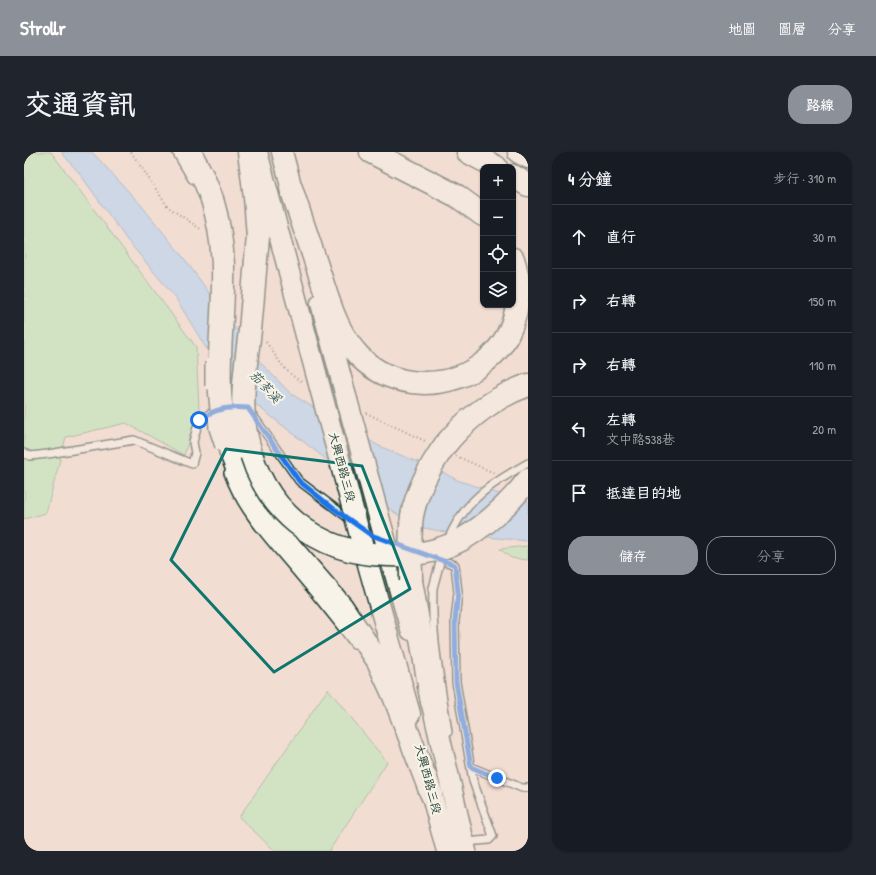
<!DOCTYPE html>
<html lang="zh-TW">
<head>
<meta charset="utf-8">
<style>
	body { margin:0; font-family:"Patrick Hand","LXGW WenKai TC",sans-serif; background:#20242c; color:#f1f3f6 }
	.controls { position:absolute; right:12px; top:12px; display:grid; overflow:hidden; border-radius:8px; box-shadow:0 1px 3px #0004 }
	.controls button { width:36px; height:36px; display:grid; place-items:center; padding:0; border:0; border-bottom:1px solid #363941; background:#171b24; color:#f1f3f6; font:20px sans-serif }
	.stop { position:absolute; width:12px; height:12px; margin:-9px; border:3px solid #1a73e8; border-radius:50%; background:#fff }
	.stop.end { background:#1a73e8; border-color:#fff; box-shadow:0 1px 4px #0008 }
	.list { margin:0; padding:0; list-style:none }
	h2 { display:flex; justify-content:space-between; align-items:center; height:52px; margin:0; padding:0 16px; font-size:17px }
	h2 small { font-size:13px; font-weight:400; color:#9ea1a6 }
	.list li { display:grid; grid-template-columns:26px 1fr auto; gap:12px; align-items:center; box-sizing:border-box; height:64px; padding:0 16px; border-top:1px solid #363941 }
	.list b { display:block; font-size:15px; white-space:nowrap }
	.list p { margin:0; font-size:13px; white-space:nowrap; color:#9ea1a6 }
	.list em { font-size:13px; font-style:normal; color:#9ea1a6 }
	.actions { display:flex; gap:8px; padding:12px 16px }
	.actions a { flex:1; padding:9px 0; border:1px solid #8c9099; border-radius:16px; text-align:center; font-size:14px; color:#8c9099 }
	.actions .main { background:#8c9099; color:#fff }
	.icon { flex:none; width:22px; height:22px; fill:none; stroke:currentColor; stroke-width:2; stroke-linecap:round; stroke-linejoin:round }
	.map { position:relative; flex:none; width:504px; height:699px; overflow:hidden; border-radius:16px }
	header { display:flex; align-items:center; gap:24px; box-sizing:border-box; height:56px; padding:0 20px; background:#8c9099; color:#fff }
	header strong { font-size:19px }
	nav { display:flex; gap:22px; margin-inline-start:auto; font-size:14px }
	.intro { display:flex; align-items:center; justify-content:space-between; box-sizing:border-box; height:96px; padding:0 24px }
	h1 { margin:0; font-size:28px }
	.button { padding:10px 18px; border-radius:16px; background:#8c9099; color:#fff; font-size:14px; font-weight:700 }
	main { display:flex; gap:24px; padding:0 24px }
	aside { flex:1; background:#171b24; border-radius:16px; box-shadow:0 1px 3px #0004 }
	.map>svg:first-child { display:block }
</style>
</head>
<body>
<header>
<strong>Strollr</strong>
<nav><a>地圖</a><a>圖層</a><a>分享</a></nav>
</header>
<div class="intro"><h1>交通資訊</h1><a class="button">路線</a></div>
<main>
<div class="map">
<svg width="504" height="699" viewBox="0 0 504 699">
	<rect width="100%" height="100%" fill="#f2ddd3"/>
	<filter id="ink" filterUnits="userSpaceOnUse"><feTurbulence type="fractalNoise" baseFrequency=".025" numOctaves="2"/><feDisplacementMap in="SourceGraphic" scale="8" xChannelSelector="R" yChannelSelector="G"/><feConvolveMatrix kernelMatrix="1 2 1 2 8 2 1 2 1" color-interpolation-filters="sRGB"/></filter>
	<g filter="url(#ink)">
		<path fill="#acebb2" stroke="#669473" d="M 0,0 L 27,0 L 172,195 L 175,257 L 160,303 L 102,271 L 42,285 L 22,361 L 0,367 Z
			M 504,394 L 504,408 L 487,406 L 476,397 Z
			M 304,537 L 363,610 L 305,699 L 251,699 L 215,665 Z"/>
		<path fill="#9fd0fc" stroke="#6c95ac" d="M 37,0 L 68,0 L 117,53 L 159,105 L 237,211 L 267,242 L 355,294 L 391,309 L 404,312 L 433,328 L 482,344 L 504,349 L 504,389 L 431,382 L 400,376 L 371,361 L 231,252 L 200,221 L 182,196 L 151,145 L 103,88 L 56,22 Z"/>
		<g fill="none" stroke-linecap="round" stroke-linejoin="round">
			<g stroke="#1f3d34" stroke-width="10">
				<path id="lane" d="M 152,0 L 168,27
					M 226,259 L 275,329 L 328,369
					M 0,301 L 6,304 L 24,302 L 110,288 L 168,312 L 171,301 L 169,290 L 175,268 L 192,258
					M 490,319 L 504,311
					M 204,321 C 216,355 240,382 263,409 C 286,436 309,463 330,492
					M 338,377 L 347,383 L 359,387
					M 412,406 L 431,413 L 434,440 L 431,469 L 432,530 L 449,629 L 469,684 L 465,688 L 441,690
					M 409,436 C 407,484 417,532 424,580
					M 447,615 L 498,636 L 504,636"/>
			</g>
			<g stroke="#1f3d34" stroke-width="23">
				<path id="secondary" d="M 233,0 L 296,236
					M 258,0 L 272,52
					M 297,151 L 323,248
					M 338,391 L 386,562
					M 363,394 L 387,478
					M 404,535 L 442,699
					M 403,626 L 423,699"/>
			</g>
			<g stroke="#1f3d34" stroke-width="25">
				<path id="highway" d="M 166,0 L 179,25 L 188,47
					M 225,0 L 231,45 L 234,85
					M 347,0 L 433,44 L 459,63
					M 444,0 L 472,15
					M 495,0 L 504,5
					M 489,24 L 504,33
					M 267,36 C 276,63 285,90 294,117 C 304,147 312,180 335,204 C 368,238 425,240 462,209 C 492,185 501,142 489,107
					M 421,293 C 443,266 471,245 504,233
					M 207,301 L 215,321 L 238,359 L 260,388 L 318,455 L 354,509 L 370,544 L 407,641
					M 387,429 L 408,550"/>
			</g>
			<path stroke="#1f3d34" stroke-width="2" stroke-dasharray="1 3" stroke-linecap="butt" d="M 107,0 L 144,55 L 178,78
				M 242,190 C 253,205 261,222 279,230
				M 342,261 L 403,290
				M 432,304 L 470,321"/>
			<use href="#lane" stroke="#f7f3e8" stroke-width="7"/>
			<use href="#secondary" stroke="#f7f3e8" stroke-width="20"/>
			<use href="#highway" stroke="#f7f3e8" stroke-width="22"/>
			<g stroke="#1f3d34" stroke-width="10" stroke-linecap="butt">
				<path id="lane-bridge" d="M 185,234 L 185,210
					M 188,262 L 189,277 L 195,295
					M 424,388 C 438,354 459,337 490,319
					M 409,436 L 419,399"/>
			</g>
			<g stroke="#1f3d34" stroke-width="23" stroke-linecap="butt">
				<path id="secondary-bridge" d="M 296,236 L 338,391
					M 323,248 L 363,394"/>
			</g>
			<g stroke="#1f3d34" stroke-width="25" stroke-linecap="butt">
				<path id="highway-bridge" d="M 188,47 C 196,74 200,102 199,131 C 199,168 194,204 196,241 C 197,262 202,281 207,301
					M 234,85 C 231,116 229,147 226,178 C 222,214 215,251 223,286 C 238,357 292,402 364,403 C 389,404 414,400 437,388 C 463,373 485,352 504,328
					M 387,429 C 387,408 385,385 388,364 C 393,338 406,314 421,293"/>
			</g>
			<use href="#lane-bridge" stroke="#f7f3e8" stroke-width="7"/>
			<use href="#secondary-bridge" stroke="#f7f3e8" stroke-width="20"/>
			<use href="#highway-bridge" stroke="#f7f3e8" stroke-width="22"/>
		</g>
	</g>
	<g fill="none" stroke-linecap="round" stroke-linejoin="round" filter="url(#ink)">
		<path stroke="#1a73e8" stroke-width="5" d="M 175,268 C 190,256 206,254 224,256 L 275,329 L 310,357 L 347,383 L 431,413 L 434,440 L 431,469 L 432,530 L 447,615 L 473,626"/>
	</g>
	<path d="M0 0H504V699H0ZM 202,297 L 338,314 L 386,437 L 250,520 L 147,408 Z" fill="#f2ddd3" fill-opacity=".55" fill-rule="evenodd"/>
	<path fill="none" stroke="#0f766e" stroke-width="3" stroke-linejoin="round" d="M 202,297 L 338,314 L 386,437 L 250,520 L 147,408 Z"/>
	<g text-anchor="middle" stroke-width="4" stroke-linejoin="round" paint-order="stroke">
		<g font-size="12" fill="#1f3d34" stroke="#f7f3e8">
			<text transform="translate(318 315) rotate(75)" y="4">大興西路三段</text>
			<text transform="translate(404 627) rotate(75)" y="4">大興西路三段</text>
		</g>
		<g font-size="13" font-style="italic" fill="#395a5c" stroke="#f7f3e8">
			<text transform="translate(242 234) rotate(47)" y="5">茄苳溪</text>
		</g>
	</g>
</svg>
<div class="controls">
<button>+</button>
<button>−</button>
<button><svg class="icon" aria-label="locate" viewBox="0 0 24 24"><circle cx="12" cy="12" r="6"/><path d="M12 2v4M12 18v4M2 12h4M18 12h4"/></svg></button>
<button><svg class="icon" aria-label="layers" viewBox="0 0 24 24"><path d="M12 4l9 5-9 5-9-5zM3 14l9 5 9-5"/></svg></button>
</div>
<div class="stop" style="left:175px;top:268px"></div>
<div class="stop end" style="left:473px;top:626px"></div>
</div>
<aside>
<h2>4 分鐘<small>步行 · 310 m</small></h2>
<ul class="list">
<li><svg class="icon" aria-label="ahead" viewBox="0 0 24 24"><path d="M12 20V5M6 11l6-6 6 6"/></svg><div><b>直行</b></div><em>30 m</em></li>
<li><svg class="icon" aria-label="right" viewBox="0 0 24 24"><path d="M7 20v-9h11M14 6l5 5-5 5"/></svg><div><b>右轉</b></div><em>150 m</em></li>
<li><svg class="icon" aria-label="right" viewBox="0 0 24 24"><path d="M7 20v-9h11M14 6l5 5-5 5"/></svg><div><b>右轉</b></div><em>110 m</em></li>
<li><svg class="icon" aria-label="left" viewBox="0 0 24 24"><path d="M17 20v-9H6M10 6l-5 5 5 5"/></svg><div><b>左轉</b><p>文中路538巷</p></div><em>20 m</em></li>
<li><svg class="icon" aria-label="arrive" viewBox="0 0 24 24"><path d="M6 21V4h12l-3 4 3 4H6"/></svg><div><b>抵達目的地</b></div></li>
</ul>
<div class="actions"><a class="main">儲存</a><a>分享</a></div>
</aside>
</main>
</body>
</html>
